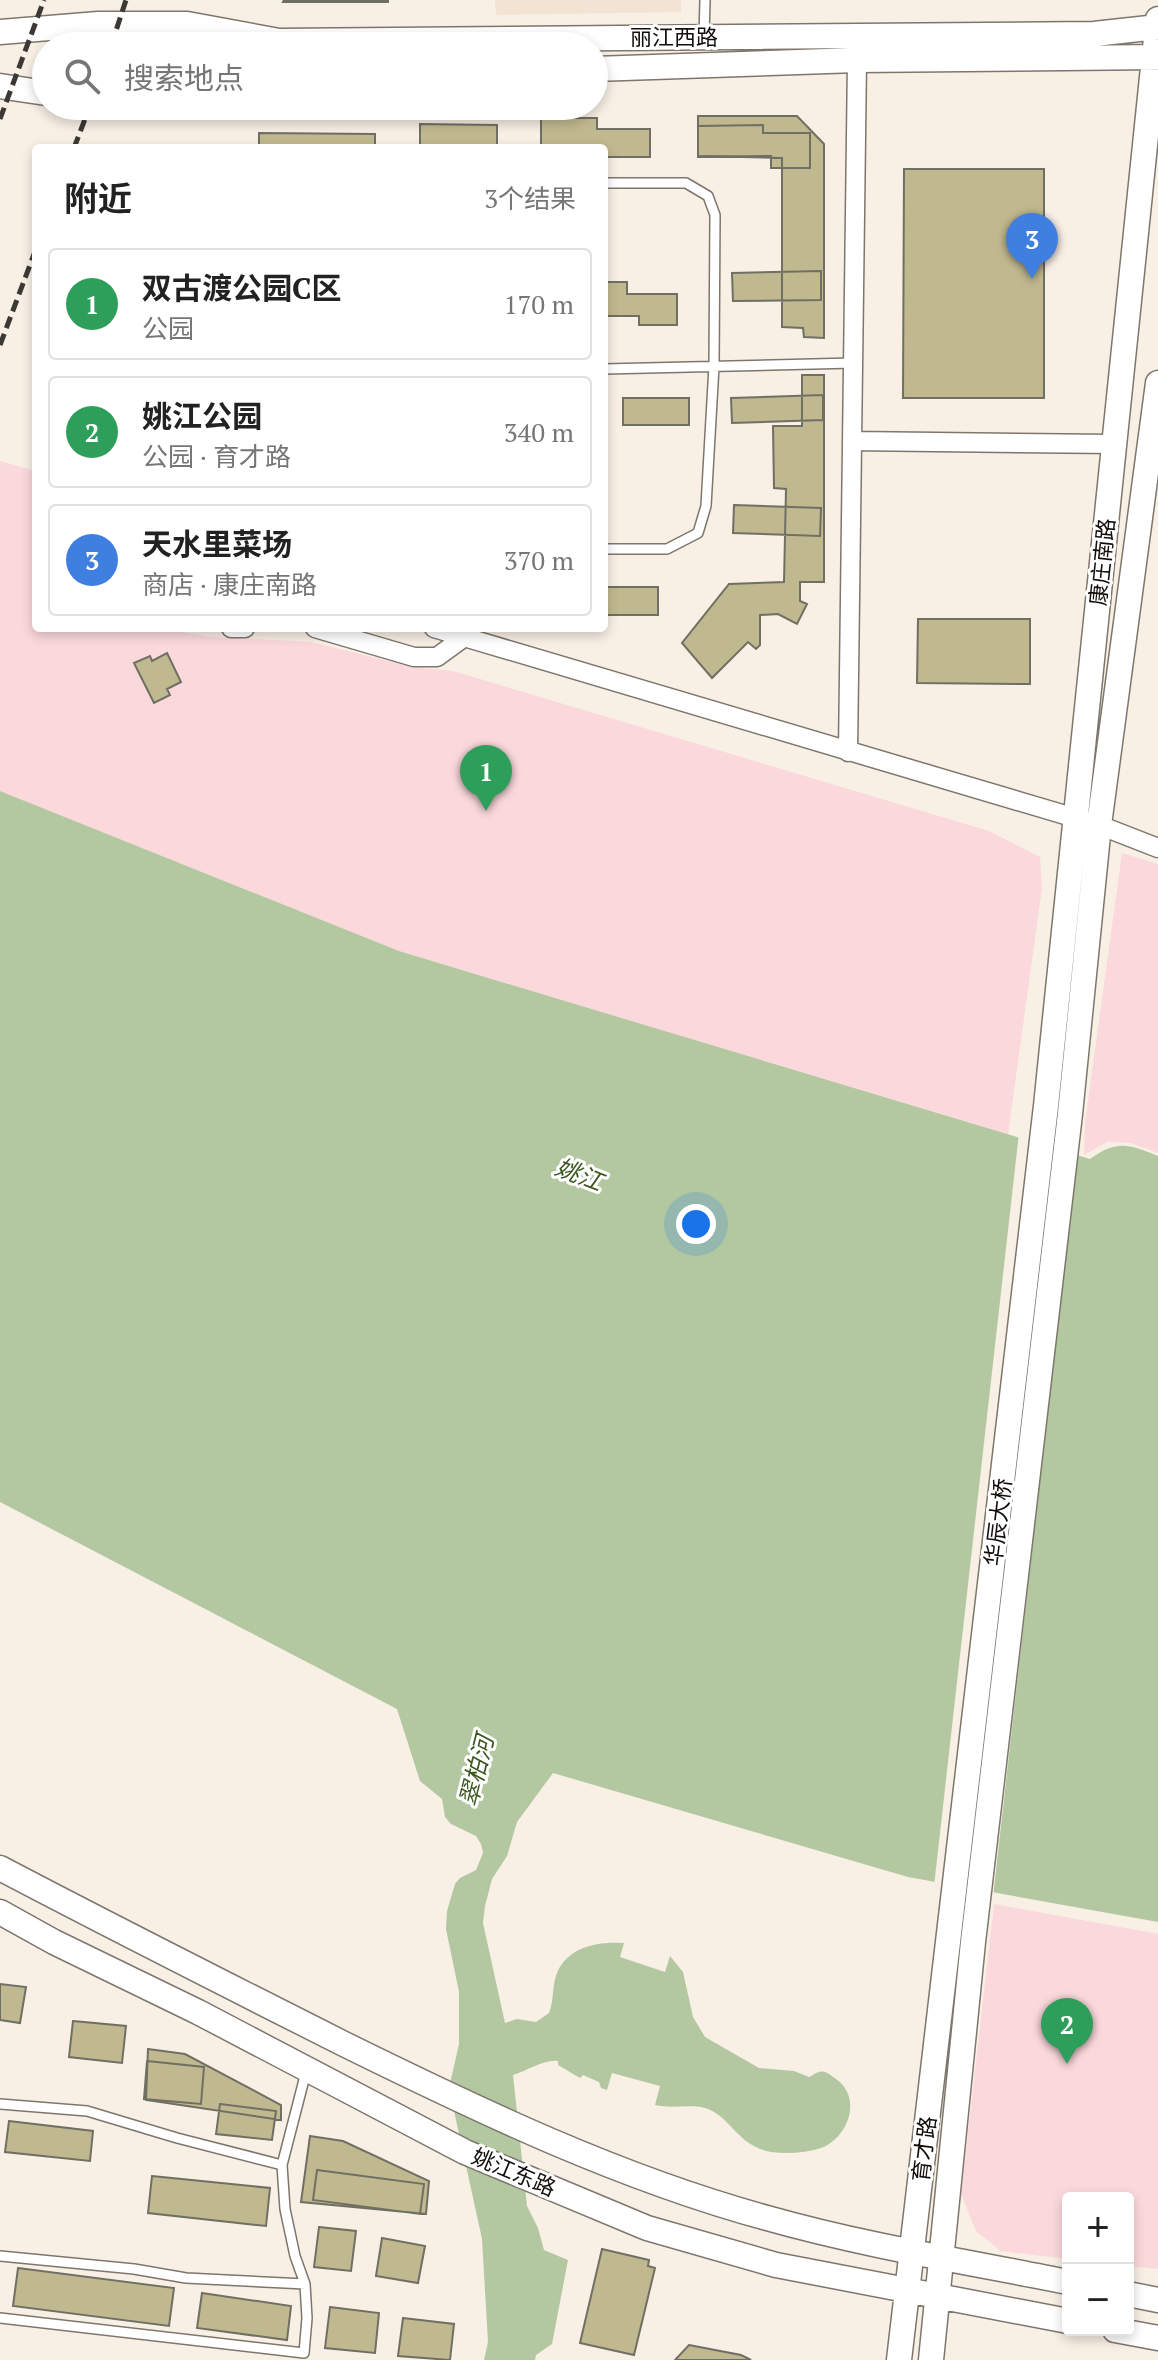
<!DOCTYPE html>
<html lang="zh">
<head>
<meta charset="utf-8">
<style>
	body { margin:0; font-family:"PT Serif","Noto Sans SC",serif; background:#f2f2f2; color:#222 }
	.controls { position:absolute; right:24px; bottom:24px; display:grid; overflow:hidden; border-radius:8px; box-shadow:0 4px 12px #0003 }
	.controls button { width:72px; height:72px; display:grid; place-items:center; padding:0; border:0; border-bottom:2px solid #e0e0e0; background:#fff; color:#222; font:40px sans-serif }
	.you { position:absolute; left:696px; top:1224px; width:28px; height:28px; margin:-20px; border:6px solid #fff; border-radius:50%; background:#1a73e8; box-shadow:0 0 0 12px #1a73e833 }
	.badge { display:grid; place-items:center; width:52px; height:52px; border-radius:50%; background:#7c3aed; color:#fff; font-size:26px; font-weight:700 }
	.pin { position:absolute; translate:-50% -66px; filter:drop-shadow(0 2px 4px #0008) }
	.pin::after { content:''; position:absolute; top:42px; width:28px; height:24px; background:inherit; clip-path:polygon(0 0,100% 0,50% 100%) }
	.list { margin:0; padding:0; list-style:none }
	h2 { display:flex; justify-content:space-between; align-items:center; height:104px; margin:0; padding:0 32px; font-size:34px }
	h2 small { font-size:26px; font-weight:400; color:#767676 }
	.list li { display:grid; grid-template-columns:52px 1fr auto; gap:24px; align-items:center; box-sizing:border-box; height:112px; margin:0 16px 16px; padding:0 16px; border:2px solid #e0e0e0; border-radius:8px }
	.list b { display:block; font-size:30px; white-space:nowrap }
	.list p { margin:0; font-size:26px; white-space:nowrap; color:#767676 }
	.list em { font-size:26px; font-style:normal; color:#767676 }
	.icon { flex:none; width:44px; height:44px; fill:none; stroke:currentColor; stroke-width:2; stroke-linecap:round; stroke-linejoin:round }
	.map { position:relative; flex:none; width:1158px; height:2360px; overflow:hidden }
	.search { position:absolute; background:#fff; box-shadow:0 4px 12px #0003; left:32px; top:32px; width:576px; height:88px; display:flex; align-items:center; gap:20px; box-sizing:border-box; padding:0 28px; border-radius:44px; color:#767676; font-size:30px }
	.panel { position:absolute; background:#fff; box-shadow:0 4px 12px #0003; left:32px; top:144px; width:576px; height:488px; border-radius:8px }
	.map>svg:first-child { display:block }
</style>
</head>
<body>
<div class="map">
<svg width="1158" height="2360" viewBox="0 0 1158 2360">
	<rect width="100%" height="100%" fill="#f8efe5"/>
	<path fill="#f2e3d3" d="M 495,0 L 681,0 L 681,12 L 496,15 Z"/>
	<path fill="#fbd8dc" d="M 0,461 L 36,471 L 36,628 L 175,628 L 175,631 L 212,637 L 311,642 L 413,667 L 453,671 L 989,831 L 1040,857 L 1042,888 L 1008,1134 L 399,951 L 0,791 Z
		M 1122,853 L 1158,864 L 1158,1153 L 1131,1143 L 1107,1142 L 1084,1155 L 1085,1123 Z
		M 994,1904 L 1158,1934 L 1158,2269 L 1128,2266 L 1128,2198 L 1068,2198 L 1068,2259 L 1001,2251 L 976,2231 L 961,2194 Z"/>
	<path fill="#b3c8a1" d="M 0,791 L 399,951 L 1090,1159 C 1117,1140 1128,1144 1158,1156 L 1158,1922 L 908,1877 L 553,1773 L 517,1822 L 507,1856 L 492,1879 L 485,1906 L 483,1923 L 505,2023 L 517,2019 L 536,2022 L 549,2013 C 554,2001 552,1988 556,1976 C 565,1947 598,1941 624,1943 L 620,1957 L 665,1972 L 670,1956 L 683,1972 L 693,2017 L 705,2037 L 759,2068 L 794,2071 L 809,2077 C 812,2076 815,2073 819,2072 C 826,2070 831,2076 836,2079 C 863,2098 848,2138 821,2148 C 806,2153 787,2154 771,2152 C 737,2146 731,2116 705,2108 C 689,2104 671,2109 655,2105 L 660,2086 L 612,2073 L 607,2090 L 601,2088 L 599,2082 L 583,2075 L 580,2078 L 558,2065 L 558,2061 C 544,2059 527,2071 513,2075 L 527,2206 L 538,2228 L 544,2250 L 568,2260 L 552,2344 L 536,2355 L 535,2360 L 484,2360 L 488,2342 L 482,2239 L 449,2088 L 459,2044 L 459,1992 L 446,1929 L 447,1911 L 455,1884 L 460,1878 L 476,1870 L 483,1853 L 481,1844 L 476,1836 L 451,1824 L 445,1817 L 442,1799 L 420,1781 L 397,1709 L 0,1502 Z"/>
	<path fill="#f8efe5" d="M 1019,1133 L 1077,1151 L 993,1897 L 934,1886 Z"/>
	<path fill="#c0b98f" stroke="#706f64" stroke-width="2" d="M 284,0 L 388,0 L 388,2 L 283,2 Z
		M 698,116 L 797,116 L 824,144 L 824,338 L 804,337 L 803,328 L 782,327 L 782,158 L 698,156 Z
		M 541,118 L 597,118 L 597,129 L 650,129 L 650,157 L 604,157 L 604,148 L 541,148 Z
		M 420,124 L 497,125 L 497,148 L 420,148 Z
		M 763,125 L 763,133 L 810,133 L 810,168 L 771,168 L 771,156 L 698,157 L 698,126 Z
		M 259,133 L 375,134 L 375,148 L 259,148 Z
		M 904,169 L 1044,169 L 1044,398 L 903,398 Z
		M 821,271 L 821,300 L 733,301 L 732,273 Z
		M 604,282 L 627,282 L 627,294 L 677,294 L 677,325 L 639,325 L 639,316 L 604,316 Z
		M 802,375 L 824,375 L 824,582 L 800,582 L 800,601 L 807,604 L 797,624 L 778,614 L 760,615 L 760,645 L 756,649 L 748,642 L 712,678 L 682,643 L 729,584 L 784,582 L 786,489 L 774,488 L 773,426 L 802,426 Z
		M 823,395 L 823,420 L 732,423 L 731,398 Z
		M 623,398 L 689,398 L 689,425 L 623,425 Z
		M 734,505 L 821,508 L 820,536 L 733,533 Z
		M 604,587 L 658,587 L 658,615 L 604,615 Z
		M 918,619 L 1030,619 L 1030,684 L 917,683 Z
		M 167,653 L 181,682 L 167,689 L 170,695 L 154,703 L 134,663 L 150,656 L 152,661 Z
		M 0,1984 L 26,1987 L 20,2023 L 0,2020 Z
		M 73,2021 L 126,2026 L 122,2063 L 69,2057 Z
		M 148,2049 L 185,2054 L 281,2105 L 281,2120 L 146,2100 Z
		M 147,2061 L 204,2067 L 201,2104 L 144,2099 Z
		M 220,2104 L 276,2111 L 272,2140 L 216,2134 Z
		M 9,2121 L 93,2131 L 90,2161 L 5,2152 Z
		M 310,2136 L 343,2141 L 429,2181 L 426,2214 L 301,2202 Z
		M 317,2170 L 424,2184 L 420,2214 L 313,2200 Z
		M 152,2176 L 270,2188 L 266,2226 L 148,2213 Z
		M 319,2227 L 356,2231 L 351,2271 L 314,2267 Z
		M 382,2238 L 425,2246 L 418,2283 L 376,2276 Z
		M 602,2249 L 649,2260 L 648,2266 L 655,2268 L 634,2355 L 580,2343 Z
		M 18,2268 L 174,2288 L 169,2326 L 13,2306 Z
		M 202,2293 L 291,2306 L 287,2340 L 197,2328 Z
		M 330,2307 L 379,2313 L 375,2353 L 325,2348 Z
		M 403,2318 L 454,2324 L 450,2360 L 398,2356 Z
		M 689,2345 L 741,2355 L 751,2360 L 675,2360 Z"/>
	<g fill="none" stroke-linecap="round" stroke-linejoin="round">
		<g stroke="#7e766d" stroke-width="12">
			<path id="lane" d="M 704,37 L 705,0
				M 604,183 L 686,183 L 708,196 L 715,215 L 714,366 L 706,506 L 698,533 L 667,549 L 604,549
				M 604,369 L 853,363
				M 0,2104 L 87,2111 L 177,2138 L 282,2165
				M 0,2256 L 134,2269 L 186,2278 L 305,2284
				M 0,2318 L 304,2353 L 307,2318 L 305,2284 L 295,2256 L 285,2209 L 282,2165 L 306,2072"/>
		</g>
		<g stroke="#7e766d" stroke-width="21">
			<path id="street" d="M 852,441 L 1114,444
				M 231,628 L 245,628
				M 315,628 L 414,657 L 437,657 L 463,638
				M 434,628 L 1099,825 L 1158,848
				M 848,752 L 857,60"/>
		</g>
		<g stroke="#7e766d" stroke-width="27">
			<path id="secondary" d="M 0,32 L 98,24 L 187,24 L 279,41 L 1094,34 L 1158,27
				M 594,69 L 857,60 L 1158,57
				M 0,86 L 46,93
				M 0,1868 C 114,1928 229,1986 344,2044 C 480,2111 620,2178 767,2218 C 866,2246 968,2262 1068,2282
				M 0,1912 L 54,1942 L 198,2012 L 465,2152 L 647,2228 L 776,2265 L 1068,2321
				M 1128,2294 L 1158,2300
				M 1115,2330 L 1158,2338
				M 899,2360 L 1046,1106 L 1158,19
				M 931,2360 L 973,1942 L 1070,1114 L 1099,825 L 1158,383"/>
		</g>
		<use href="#lane" stroke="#fff" stroke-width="9"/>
		<use href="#street" stroke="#fff" stroke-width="18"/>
		<use href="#secondary" stroke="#fff" stroke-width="24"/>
		<path stroke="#3c3834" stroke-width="5" stroke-dasharray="12 6" stroke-linecap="butt" d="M 111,46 L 126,0
			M 0,119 L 44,0
			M 74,148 L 90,106
			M 0,345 L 36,249"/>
	</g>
	<g text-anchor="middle" stroke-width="6" stroke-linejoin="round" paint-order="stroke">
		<g font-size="22" fill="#110e0b" stroke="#fff">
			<text x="674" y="45">丽江西路</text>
			<text transform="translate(1102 562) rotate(-84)" y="8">康庄南路</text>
			<text transform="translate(998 1522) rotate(-83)" y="8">华辰大桥</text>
			<text transform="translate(924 2149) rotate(-83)" y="8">育才路</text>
			<text transform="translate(514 2172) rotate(23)" y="8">姚江东路</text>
		</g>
		<g font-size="24" font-style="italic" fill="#3c5720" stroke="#fff">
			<text transform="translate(579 1175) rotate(21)" y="8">姚江</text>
			<text transform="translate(477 1771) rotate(-76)" y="8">翠柏河</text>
		</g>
	</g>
</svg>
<div class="controls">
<button>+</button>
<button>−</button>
</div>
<div class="you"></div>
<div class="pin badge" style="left:486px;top:811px;background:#2e9e5b">1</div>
<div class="pin badge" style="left:1067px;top:2064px;background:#2e9e5b">2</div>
<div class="pin badge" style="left:1032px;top:279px;background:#3f7fe0">3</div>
<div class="search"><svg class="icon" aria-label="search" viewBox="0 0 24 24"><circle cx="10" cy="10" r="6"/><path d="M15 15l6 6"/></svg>搜索地点</div>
<section class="panel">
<h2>附近<small>3个结果</small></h2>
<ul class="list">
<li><span class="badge" style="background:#2e9e5b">1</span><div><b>双古渡公园C区</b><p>公园</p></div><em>170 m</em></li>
<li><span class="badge" style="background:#2e9e5b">2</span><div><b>姚江公园</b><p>公园 · 育才路</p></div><em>340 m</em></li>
<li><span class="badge" style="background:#3f7fe0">3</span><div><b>天水里菜场</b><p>商店 · 康庄南路</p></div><em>370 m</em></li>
</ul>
</section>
</div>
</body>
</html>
